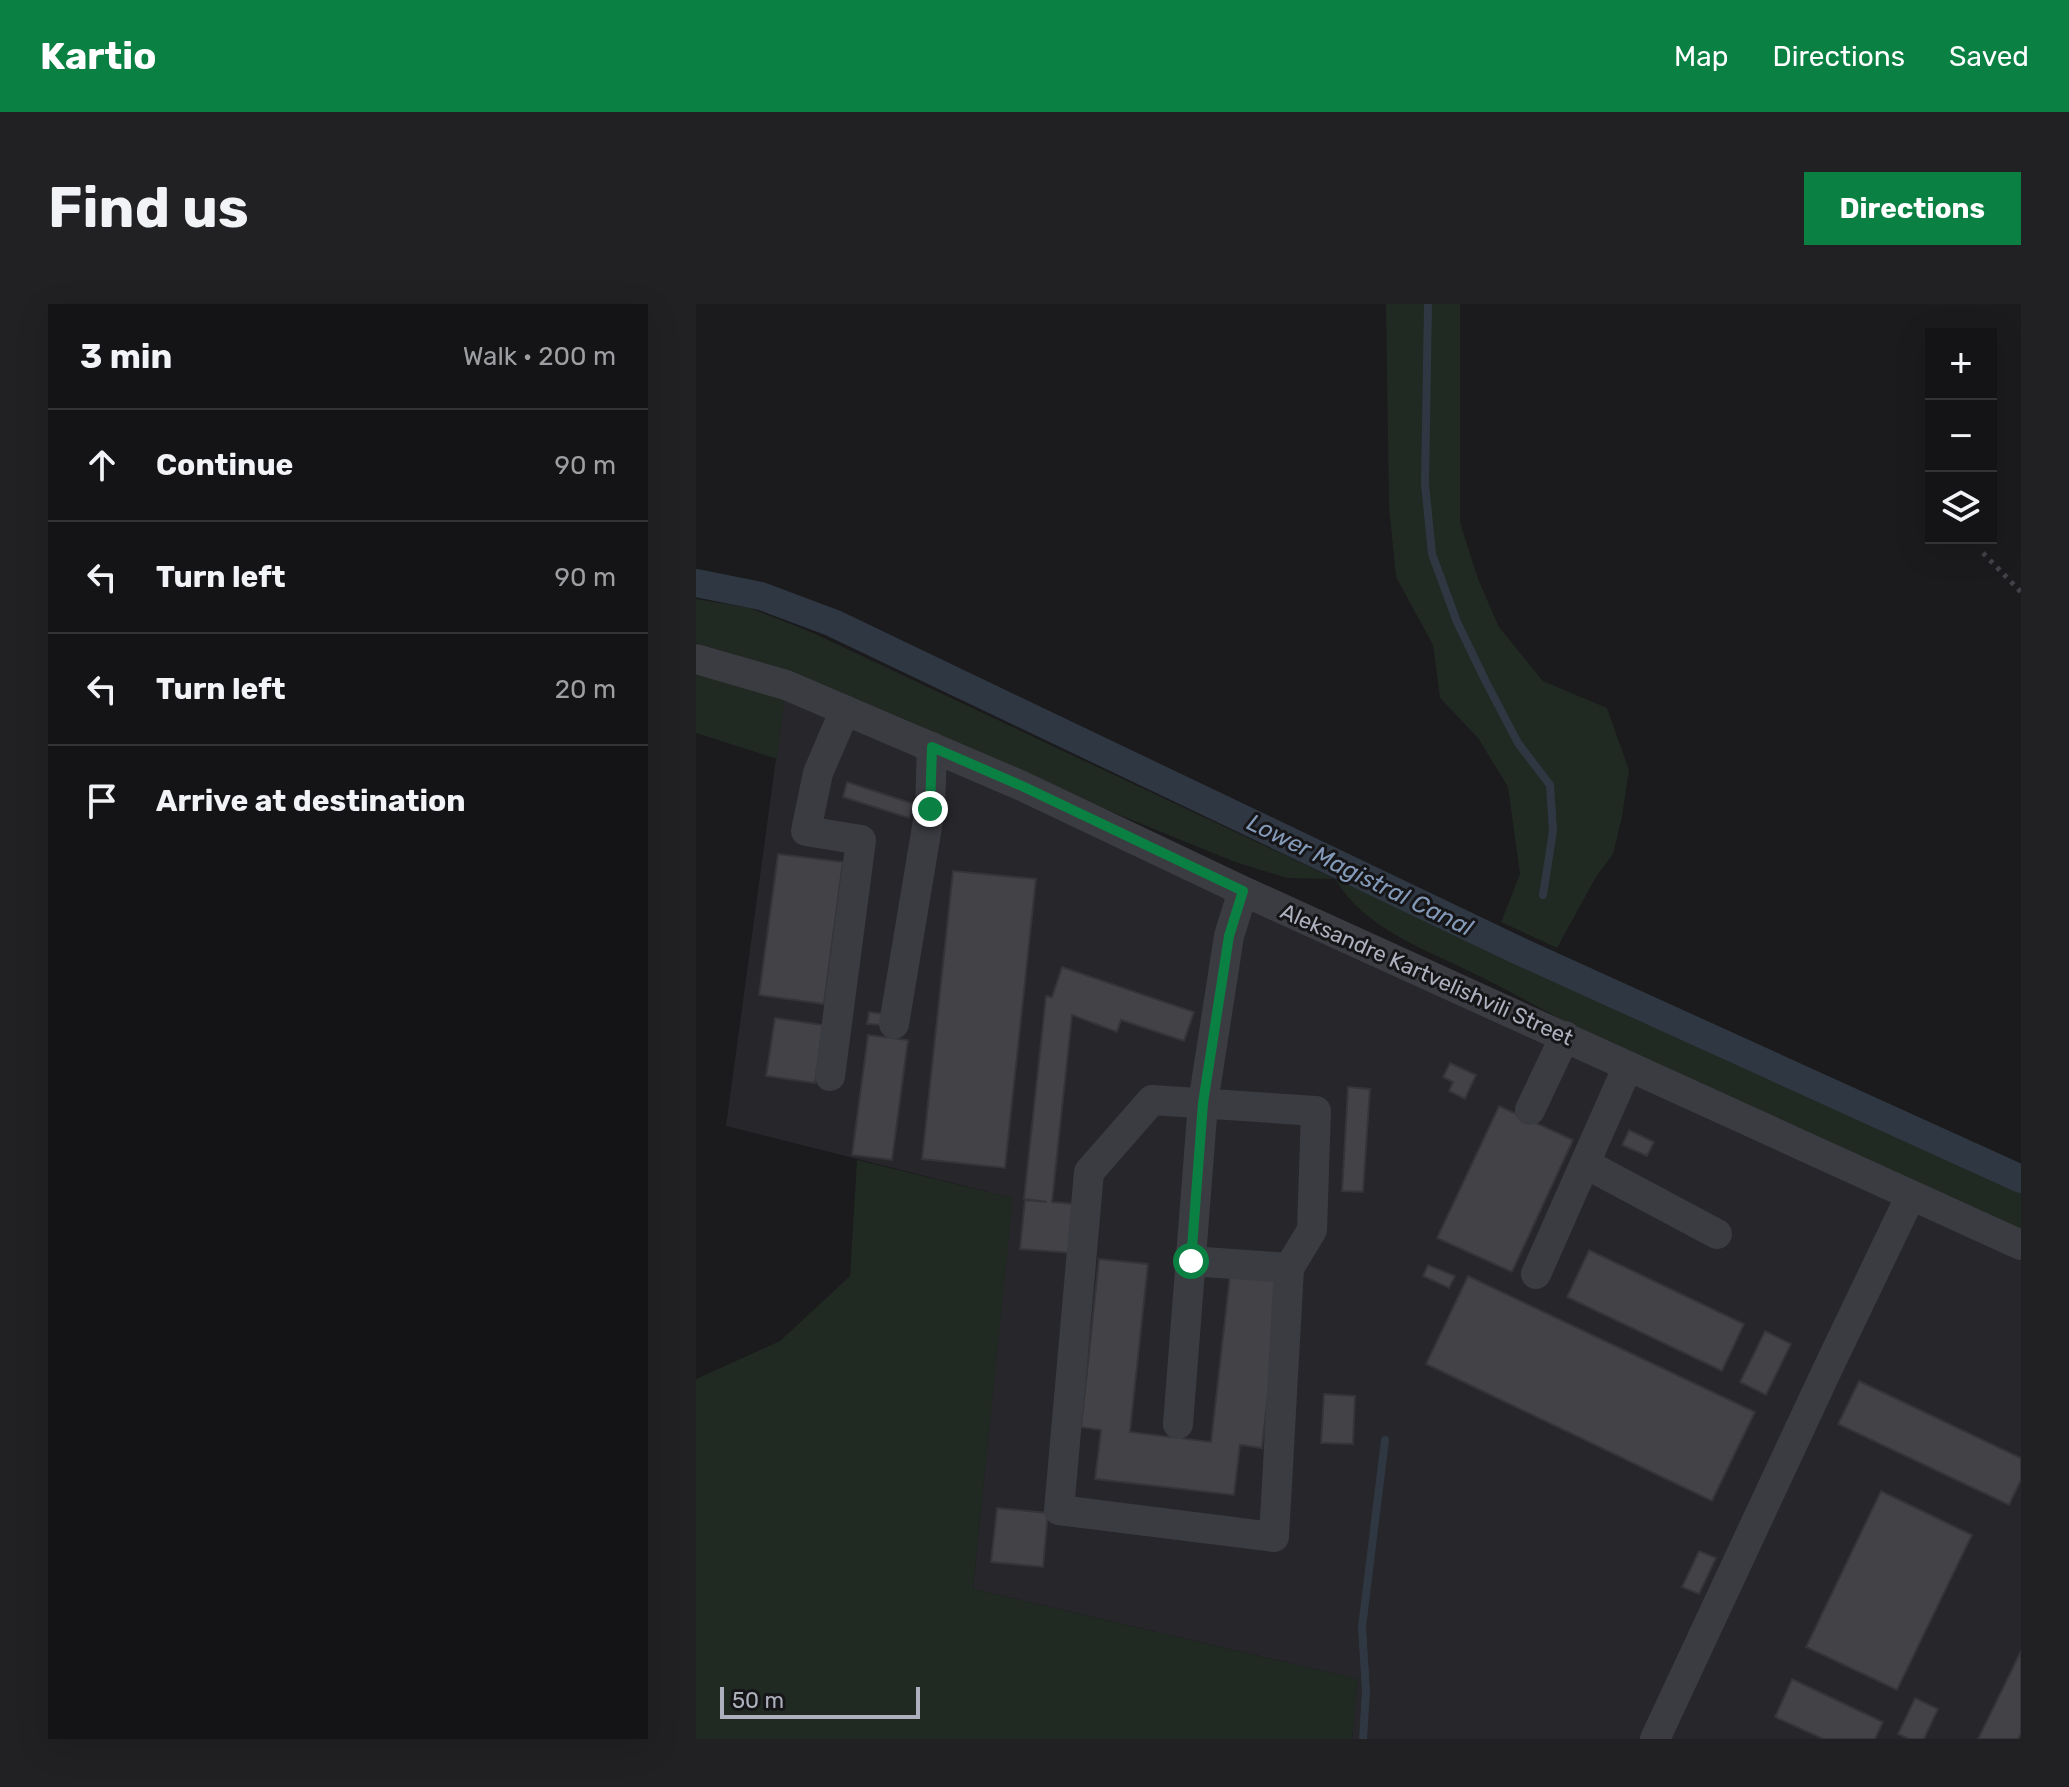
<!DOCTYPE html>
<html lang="en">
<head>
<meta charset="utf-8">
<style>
	body { margin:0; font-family:Rubik,sans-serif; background:#212123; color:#f1f3f6 }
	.controls { position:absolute; right:24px; top:24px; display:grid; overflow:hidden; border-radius:0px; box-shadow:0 8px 32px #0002 }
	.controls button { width:72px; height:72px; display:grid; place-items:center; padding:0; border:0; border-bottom:2px solid #333335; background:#141416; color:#f1f3f6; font:40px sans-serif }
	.scale { position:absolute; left:24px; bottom:20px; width:200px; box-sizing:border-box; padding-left:8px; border:4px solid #adb0bd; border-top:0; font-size:22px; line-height:28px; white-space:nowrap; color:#adb0bd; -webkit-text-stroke:6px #161518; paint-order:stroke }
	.stop { position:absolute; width:24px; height:24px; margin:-18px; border:6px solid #0b8043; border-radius:50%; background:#fff }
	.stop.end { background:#0b8043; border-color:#fff; box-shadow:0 2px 8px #0008 }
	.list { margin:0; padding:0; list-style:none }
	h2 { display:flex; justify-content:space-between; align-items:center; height:104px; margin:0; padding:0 32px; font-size:34px }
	h2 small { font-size:26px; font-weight:400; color:#9d9ea1 }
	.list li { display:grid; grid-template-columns:52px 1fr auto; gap:24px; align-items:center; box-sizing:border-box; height:112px; padding:0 32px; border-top:2px solid #333335 }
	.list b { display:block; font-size:30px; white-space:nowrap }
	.list em { font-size:26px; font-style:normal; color:#9d9ea1 }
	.icon { flex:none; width:44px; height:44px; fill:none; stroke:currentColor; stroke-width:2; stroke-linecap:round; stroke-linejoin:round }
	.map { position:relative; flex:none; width:1325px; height:1435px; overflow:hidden; border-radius:0px }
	header { display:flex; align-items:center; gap:48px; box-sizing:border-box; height:112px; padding:0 40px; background:#0b8043; color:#fff }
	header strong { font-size:38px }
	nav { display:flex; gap:44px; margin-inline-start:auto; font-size:28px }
	.intro { display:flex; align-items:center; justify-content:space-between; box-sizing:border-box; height:192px; padding:0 48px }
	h1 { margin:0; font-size:56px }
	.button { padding:20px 36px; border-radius:0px; background:#0b8043; color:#fff; font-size:28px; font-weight:700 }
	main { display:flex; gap:48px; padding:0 48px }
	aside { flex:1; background:#141416; border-radius:0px; box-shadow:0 8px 32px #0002 }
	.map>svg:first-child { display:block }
</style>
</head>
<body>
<header>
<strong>Kartio</strong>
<nav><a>Map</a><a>Directions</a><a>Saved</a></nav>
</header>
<div class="intro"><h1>Find us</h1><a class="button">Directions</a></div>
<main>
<aside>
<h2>3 min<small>Walk · 200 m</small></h2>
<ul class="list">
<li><svg class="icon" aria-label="ahead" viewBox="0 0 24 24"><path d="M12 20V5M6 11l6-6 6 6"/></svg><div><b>Continue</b></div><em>90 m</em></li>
<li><svg class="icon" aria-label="left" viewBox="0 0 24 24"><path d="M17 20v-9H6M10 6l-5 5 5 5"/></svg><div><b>Turn left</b></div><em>90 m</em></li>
<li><svg class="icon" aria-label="left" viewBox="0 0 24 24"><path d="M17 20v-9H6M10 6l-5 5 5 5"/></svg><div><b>Turn left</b></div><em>20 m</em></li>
<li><svg class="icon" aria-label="arrive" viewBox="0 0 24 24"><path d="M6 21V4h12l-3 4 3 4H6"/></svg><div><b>Arrive at destination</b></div></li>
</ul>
</aside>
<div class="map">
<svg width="1325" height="1435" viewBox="0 0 1325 1435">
	<rect width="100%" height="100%" fill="#1b1a1d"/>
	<path fill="#27262a" d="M 90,381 L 1325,941 L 1325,1435 L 656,1435 L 661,1375 L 277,1285 L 316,894 L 30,822 Z"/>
	<path fill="#202922" d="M 690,0 L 764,0 L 764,218 L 782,275 L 803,323 L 847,377 L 911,404 L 933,466 L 926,513 L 917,550 L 900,573 L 861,644 L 805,618 L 824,570 L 812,483 L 782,434 L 744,394 L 737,341 L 700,273 L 693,203 Z
		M 0,295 L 54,304 L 115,328 L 639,575 L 1325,889 L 1325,926 C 1193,867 1058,810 927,747 C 876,723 828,694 777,669 C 727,644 670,626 639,575 L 591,574 L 539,558 L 367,488 L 212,417 L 146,389 L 63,358 L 0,339 Z
		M 0,370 L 89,391 L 81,455 L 0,429 Z
		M 161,856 L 317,894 L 277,1285 L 662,1375 L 656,1435 L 0,1435 L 0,1075 L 84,1037 L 154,972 Z"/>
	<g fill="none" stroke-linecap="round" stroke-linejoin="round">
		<path stroke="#2f3842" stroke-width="8" d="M 732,0 L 729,180 L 736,250 L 761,318 L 790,378 L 822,439 L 854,481 L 857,527 L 847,591
			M 667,1435 L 670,1387 L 666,1323 L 689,1136"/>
		<path stroke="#2f3842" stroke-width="28" d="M 0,279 L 65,292 L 137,319 L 819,645 L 1325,875"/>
	</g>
	<path fill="#424247" stroke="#353439" stroke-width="2" d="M 151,478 L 218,500 L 213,514 L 147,493 Z
		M 82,550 L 147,558 L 128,700 L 63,691 Z
		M 257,567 L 340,575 L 309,864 L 226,855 Z
		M 366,663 L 498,708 L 488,737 L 425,716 L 421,728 L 376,711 L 356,898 L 379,900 L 375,949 L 324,945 L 329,896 L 351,898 L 328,895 L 350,692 L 356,693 Z
		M 173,708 L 189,710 L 187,721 L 171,720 Z
		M 79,714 L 127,721 L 119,779 L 70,772 Z
		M 172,731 L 212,736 L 196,856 L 156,851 Z
		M 754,759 L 780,771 L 769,795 L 753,787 L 757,778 L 747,773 Z
		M 652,783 L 674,785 L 667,888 L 646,887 Z
		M 803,802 L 877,836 L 816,968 L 741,934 Z
		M 933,826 L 958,838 L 951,852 L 926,841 Z
		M 893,946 L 1048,1020 L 1026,1067 L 871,993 Z
		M 403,955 L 452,960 L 434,1128 L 515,1138 L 534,971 L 585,976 L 566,1144 L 544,1141 L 538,1191 L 399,1175 L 405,1126 L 385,1123 Z
		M 732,961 L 759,972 L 753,984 L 727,972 Z
		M 772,972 L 1059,1108 L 1016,1197 L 730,1060 Z
		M 1069,1027 L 1095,1040 L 1070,1091 L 1044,1078 Z
		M 1163,1077 L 1325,1154 L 1325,1176 L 1313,1201 L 1142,1120 Z
		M 628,1090 L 659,1092 L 657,1140 L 625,1139 Z
		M 1185,1187 L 1276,1231 L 1201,1386 L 1110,1343 Z
		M 301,1204 L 352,1209 L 347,1263 L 295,1258 Z
		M 1003,1247 L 1020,1254 L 1003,1290 L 986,1283 Z
		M 1325,1347 L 1325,1429 L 1322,1435 L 1282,1435 Z
		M 1096,1375 L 1187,1418 L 1179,1435 L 1127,1435 L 1079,1413 Z
		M 1219,1394 L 1242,1405 L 1228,1435 L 1213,1435 L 1202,1430 Z"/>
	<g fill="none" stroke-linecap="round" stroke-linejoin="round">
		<path stroke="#414349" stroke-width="5" stroke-dasharray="4 6" stroke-linecap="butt" d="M 1287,249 L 1325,288"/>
		<path stroke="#3b3c42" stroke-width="30" d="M 0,355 L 90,381 L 326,482 L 547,587 L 1325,941
			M 198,720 L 234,505 L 236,443
			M 134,772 L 165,536 L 110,527 L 122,469 L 149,406
			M 834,806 L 869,732
			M 890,860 L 1021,930
			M 495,957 L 593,964 L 578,1233 L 363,1206 L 393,868 L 456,796 L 620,807 L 616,926 L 593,964
			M 840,970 L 932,762
			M 482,1120 L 507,799 L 533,632 L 547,587
			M 959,1435 L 1133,1062 L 1215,891"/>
	</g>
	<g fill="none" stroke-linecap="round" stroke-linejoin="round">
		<path stroke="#0b8043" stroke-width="10" d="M 234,505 L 236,443 L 326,482 L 547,587 L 533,632 L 507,799 L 495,957"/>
	</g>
	<g text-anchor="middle" stroke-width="6" stroke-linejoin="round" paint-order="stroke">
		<g font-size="22" fill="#adb0bd" stroke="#161518">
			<text transform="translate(731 670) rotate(24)" y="8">Aleksandre Kartvelishvili Street</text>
		</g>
		<g font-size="24" font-style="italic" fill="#839ab8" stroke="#161518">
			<text transform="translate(664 571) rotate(26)" y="8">Lower Magistral Canal</text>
		</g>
	</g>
</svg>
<div class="controls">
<button>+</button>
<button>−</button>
<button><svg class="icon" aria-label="layers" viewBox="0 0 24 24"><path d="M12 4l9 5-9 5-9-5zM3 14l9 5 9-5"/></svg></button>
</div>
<div class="scale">50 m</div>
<div class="stop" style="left:495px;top:957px"></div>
<div class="stop end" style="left:234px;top:505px"></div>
</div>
</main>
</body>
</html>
